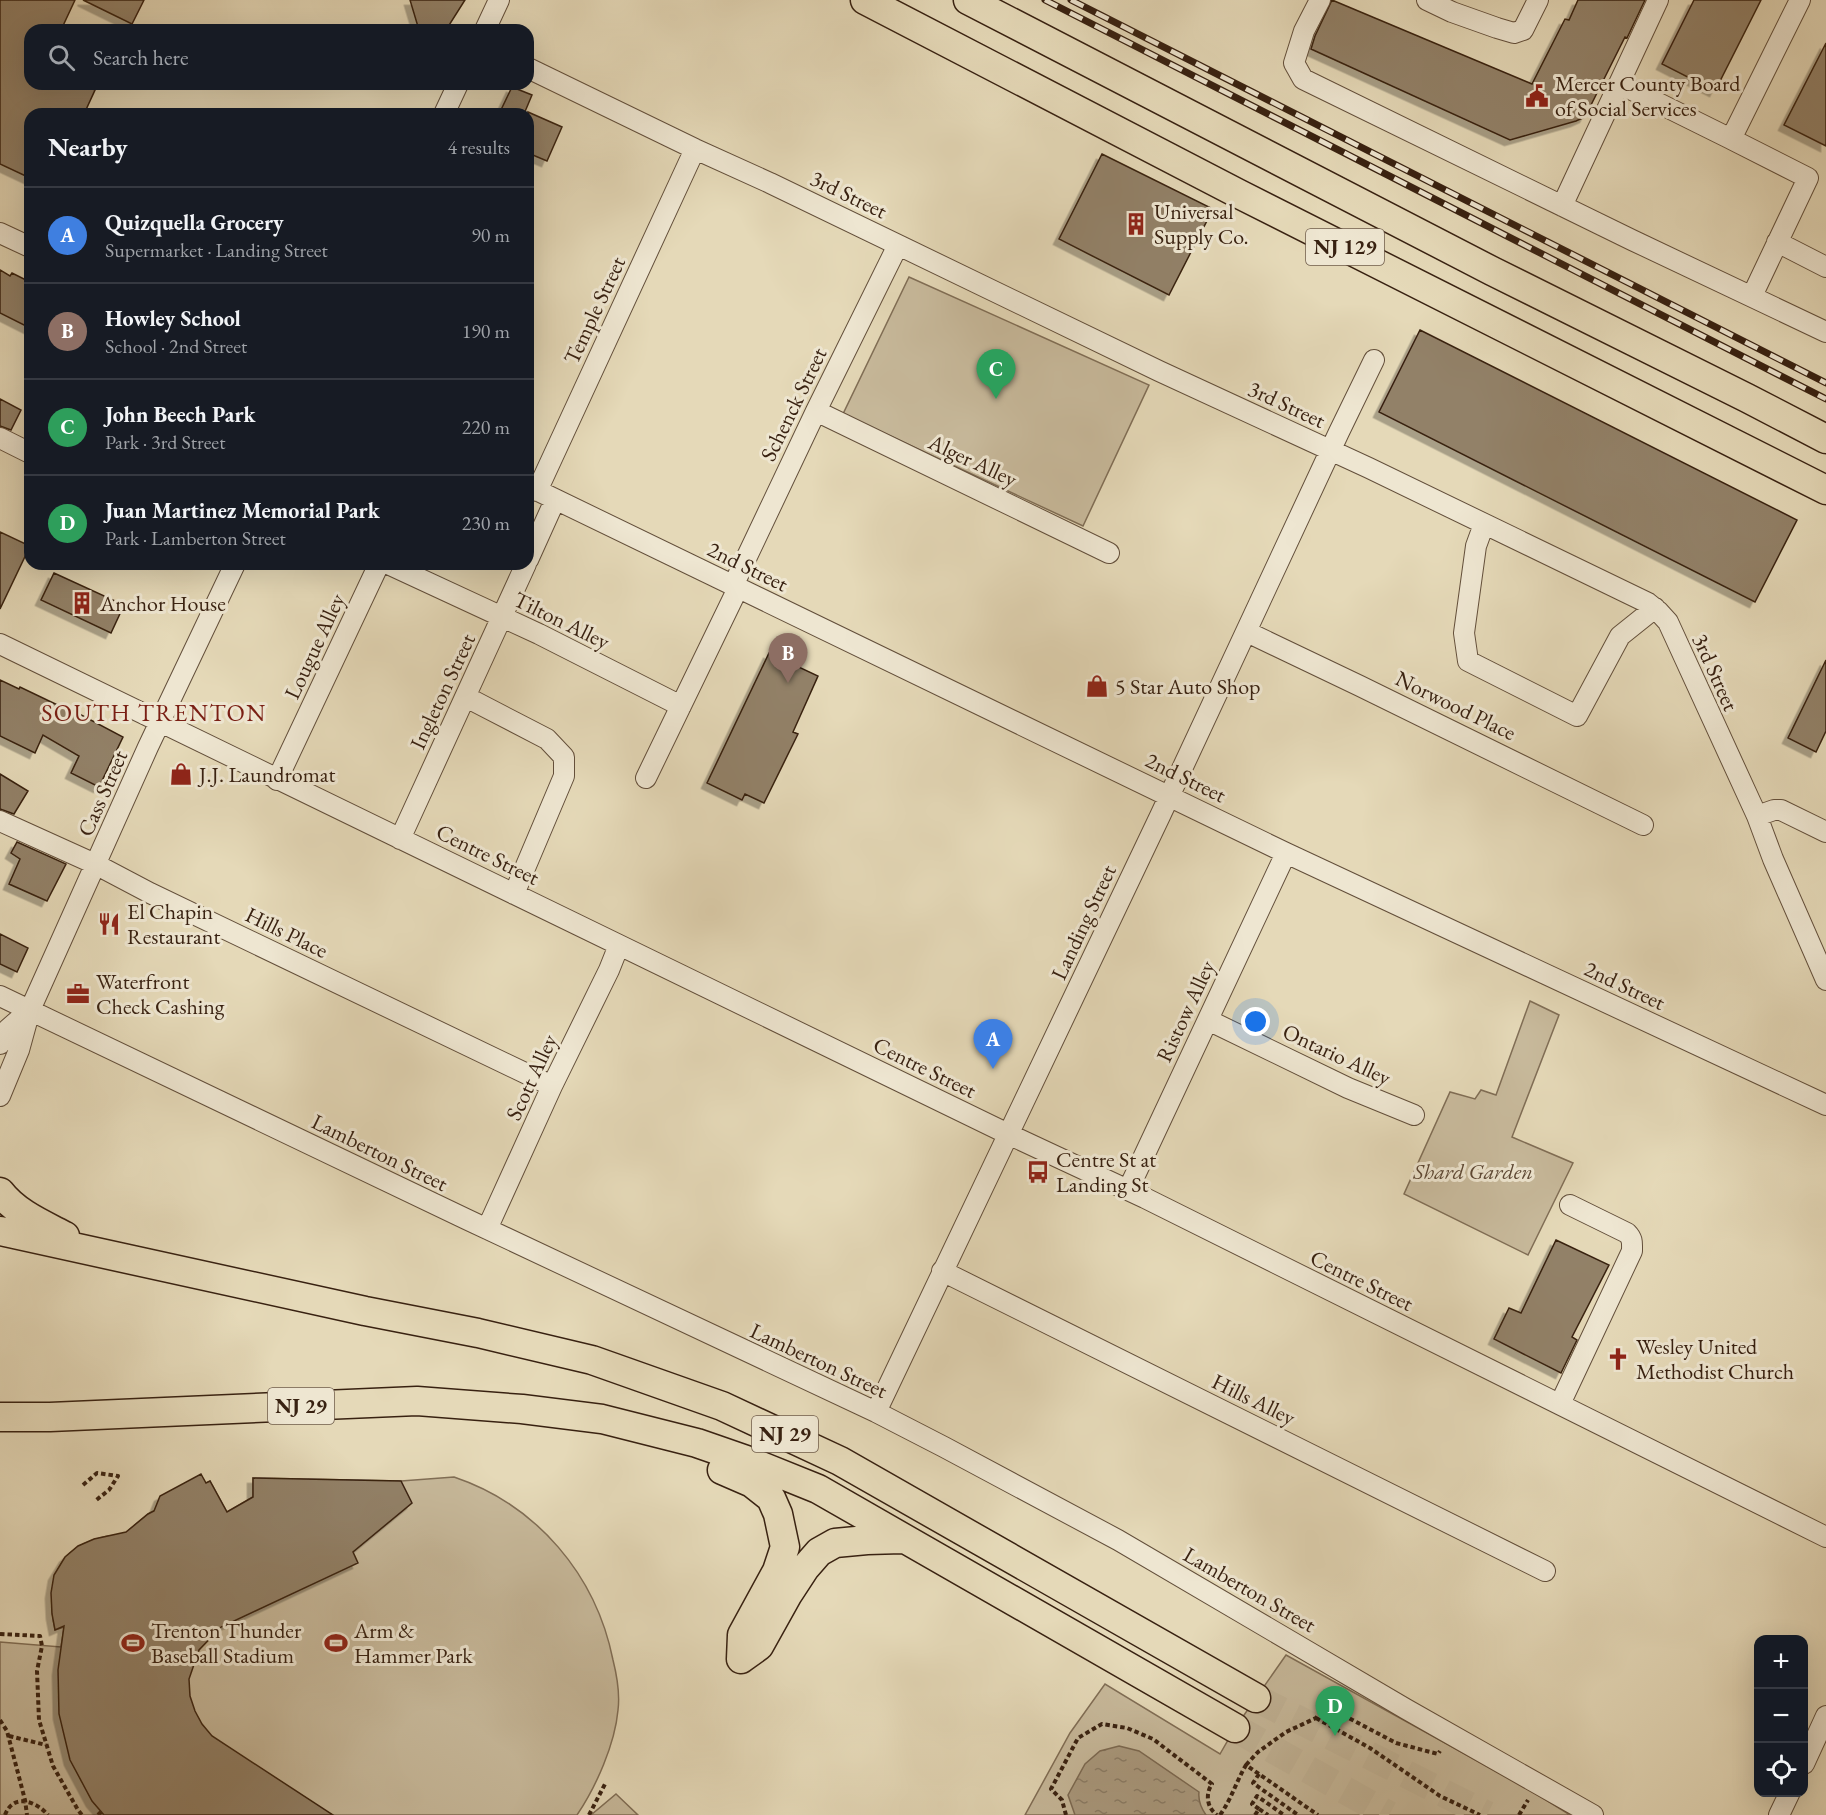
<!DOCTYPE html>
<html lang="en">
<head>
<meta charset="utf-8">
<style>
	body { margin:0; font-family:"EB Garamond",serif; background:#20242c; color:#f1f3f6 }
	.controls { position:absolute; right:18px; bottom:18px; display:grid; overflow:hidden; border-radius:12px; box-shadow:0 6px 24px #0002 }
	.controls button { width:54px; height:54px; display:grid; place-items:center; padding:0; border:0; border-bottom:2px solid #363941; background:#171b24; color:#f1f3f6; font:30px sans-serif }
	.you { position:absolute; left:1256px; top:1022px; width:21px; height:21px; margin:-15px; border:4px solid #fff; border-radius:50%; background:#1a73e8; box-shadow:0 0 0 9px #1a73e833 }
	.badge { display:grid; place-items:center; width:39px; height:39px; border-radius:50%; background:#c59692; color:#fff; font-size:20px; font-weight:700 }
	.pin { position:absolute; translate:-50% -50px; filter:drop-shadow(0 2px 3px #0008) }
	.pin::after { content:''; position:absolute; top:32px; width:21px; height:18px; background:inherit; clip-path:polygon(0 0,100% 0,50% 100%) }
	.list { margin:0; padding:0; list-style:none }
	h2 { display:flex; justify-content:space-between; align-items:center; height:78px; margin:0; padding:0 24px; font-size:26px }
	h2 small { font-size:20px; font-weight:400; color:#9ea1a6 }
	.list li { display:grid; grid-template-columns:39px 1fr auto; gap:18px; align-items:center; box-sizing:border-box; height:96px; padding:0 24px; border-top:2px solid #363941 }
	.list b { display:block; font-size:22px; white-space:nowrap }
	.list p { margin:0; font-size:20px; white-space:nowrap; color:#9ea1a6 }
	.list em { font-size:20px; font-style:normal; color:#9ea1a6 }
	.icon { flex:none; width:33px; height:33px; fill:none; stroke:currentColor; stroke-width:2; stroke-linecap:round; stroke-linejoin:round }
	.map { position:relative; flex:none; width:1826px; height:1815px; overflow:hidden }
	.search { position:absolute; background:#171b24; box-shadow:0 6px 24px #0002; left:24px; top:24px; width:510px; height:66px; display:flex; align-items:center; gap:15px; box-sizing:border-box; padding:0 21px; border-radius:18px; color:#9ea1a6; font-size:22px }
	.panel { position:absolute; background:#171b24; box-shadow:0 6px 24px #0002; left:24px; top:108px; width:510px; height:462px; border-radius:18px }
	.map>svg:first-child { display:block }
</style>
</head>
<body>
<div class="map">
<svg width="1826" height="1815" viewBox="0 0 1826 1815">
	<defs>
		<pattern id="water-ripples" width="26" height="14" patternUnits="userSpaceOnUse" patternTransform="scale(1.5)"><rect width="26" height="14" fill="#aa9a7f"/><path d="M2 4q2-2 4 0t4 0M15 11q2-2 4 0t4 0" fill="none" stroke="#8b7d67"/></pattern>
		<filter id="shadow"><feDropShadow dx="-5.5" dy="5.5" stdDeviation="0" flood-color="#0004"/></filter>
	</defs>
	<rect width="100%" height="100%" fill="#e5d9b8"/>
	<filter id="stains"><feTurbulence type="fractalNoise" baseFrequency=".00333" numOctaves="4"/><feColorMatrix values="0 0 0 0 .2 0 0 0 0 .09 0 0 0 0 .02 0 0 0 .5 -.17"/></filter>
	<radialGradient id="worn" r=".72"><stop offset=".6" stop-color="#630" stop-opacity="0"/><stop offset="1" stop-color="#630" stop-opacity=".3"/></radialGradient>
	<path fill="#c8ba9c" stroke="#806e56" stroke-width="1.5" d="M 909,277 L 1149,385 L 1083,526 L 843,414 Z
		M 1530,1001 L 1559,1015 L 1512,1137 L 1573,1163 L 1528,1255 L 1404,1194 L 1450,1092 L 1475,1099 L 1481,1090 L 1496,1095 Z
		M 454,1477 C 537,1505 596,1575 613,1660 C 617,1676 620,1694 618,1710 C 615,1744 596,1787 577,1815 L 0,1815 L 0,1642 L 61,1647 L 64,1627 L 55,1630 C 45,1582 56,1546 108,1536 L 111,1545 L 148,1514 L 210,1481 L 227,1512 L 253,1497 L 253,1478 L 401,1481 Z
		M 1286,1655 L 1530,1790 L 1570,1815 L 1025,1815 L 1070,1733 L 1105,1684 L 1220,1754 L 1235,1728 Z
		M 616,1794 L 638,1815 L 591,1815 Z"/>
	<path fill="url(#water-ripples)" stroke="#7c6a53" stroke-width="1.5" d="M 1119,1746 L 1139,1751 L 1199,1792 C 1198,1801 1201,1808 1206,1815 L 1075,1815 L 1068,1795 L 1085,1764 L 1100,1751 Z"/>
	<path fill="#928168" stroke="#382111" stroke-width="1.5" filter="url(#shadow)" d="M 0,0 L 75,0 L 61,30 L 30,30 L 30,84 L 82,84 L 95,90 L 84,114 L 30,114 L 30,178 L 0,164 Z
		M 83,0 L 144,0 L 132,24 Z
		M 410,0 L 465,0 L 446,30 L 419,30 Z
		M 1332,0 L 1532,84 L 1565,19 L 1569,20 L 1578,0 L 1645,0 L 1627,38 L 1625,37 L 1585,117 L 1576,121 L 1510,140 L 1311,49 L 1315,36 Z
		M 1694,0 L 1761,0 L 1715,91 L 1662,64 Z
		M 1826,43 L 1826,146 L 1784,125 Z
		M 512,87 L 532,95 L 524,114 L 499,114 Z
		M 528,112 L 562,127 L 547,161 L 528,153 Z
		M 1102,154 L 1213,209 L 1169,295 L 1059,239 Z
		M 0,270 L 10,276 L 12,273 L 30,282 L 30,328 L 0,313 Z
		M 1420,330 L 1797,520 L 1755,602 L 1379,412 Z
		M 0,399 L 21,410 L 11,430 L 0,426 Z
		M 0,532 L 30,546 L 0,609 Z
		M 54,573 L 124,605 L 111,633 L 41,600 Z
		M 769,653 L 818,676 L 793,732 L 798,734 L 764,803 L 745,794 L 742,800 L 707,783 Z
		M 1826,660 L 1826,731 L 1816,752 L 1788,738 Z
		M 0,680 L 19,689 L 20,687 L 70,711 L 70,709 L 123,737 L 99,787 L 71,773 L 79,756 L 43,735 L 35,753 L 0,736 Z
		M 0,774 L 28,791 L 14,814 L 0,809 Z
		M 17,842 L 66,864 L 47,901 L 9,884 L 20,859 L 11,853 Z
		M 0,934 L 28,948 L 17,972 L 0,964 Z
		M 1556,1240 L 1609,1265 L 1572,1337 L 1577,1340 L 1561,1373 L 1494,1339 L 1509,1308 L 1521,1313 Z
		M 201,1474 L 206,1483 L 210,1481 L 227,1512 L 253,1497 L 253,1478 L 401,1481 L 412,1503 L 353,1552 L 358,1563 L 221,1627 L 199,1650 L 189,1679 L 190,1696 L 195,1711 L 202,1724 L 212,1736 L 333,1815 L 104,1815 L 92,1801 L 70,1760 L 59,1714 L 58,1670 L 64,1626 L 55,1630 L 52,1614 L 51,1593 L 54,1575 L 65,1557 L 78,1546 L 94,1539 L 126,1532 L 148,1514 L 154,1511 L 160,1496 Z"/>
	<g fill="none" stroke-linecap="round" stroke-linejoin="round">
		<path stroke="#c2b497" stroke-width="28" stroke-dasharray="28 14" stroke-linecap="butt" d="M 1256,1698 L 1487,1815
			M 1235,1728 L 1389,1815"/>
		<g stroke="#634f3b" stroke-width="22">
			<path id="minor" d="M 1320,0 L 1304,31 L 1294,63 L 1303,79 L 1632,240 L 1826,332
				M 1427,0 L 1452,12 L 1497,28 L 1514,33 L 1523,30 L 1538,0
				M 485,30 L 499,0
				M 528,68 L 695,149 L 770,183 L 1159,371 L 1369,468 L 1648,603 L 1658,611 L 1668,622 L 1757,816 L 1773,859 L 1826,980
				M 1620,84 L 1731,139 L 1800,0
				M 444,114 L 458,84
				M 1731,139 L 1808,178 L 1752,296
				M 1562,206 L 1658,0
				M 0,233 L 30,247
				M 1777,242 L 1826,267
				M 816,411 L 1109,553
				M 0,438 L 30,453
				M 528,486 L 1286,853 L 1826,1105
				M 537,491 L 695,149
				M 1484,524 L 1476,546 L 1464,633 L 1468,661 L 1577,716 L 1620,636 L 1655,608
				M 528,560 L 555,500
				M 388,564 L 539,634 L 681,706
				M 733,586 L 816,411 L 898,245
				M 1247,632 L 1360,686 L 1643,825
				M 0,644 L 1008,1134 L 1145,1198 L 1826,1537
				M 466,697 L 547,739 L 564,757 L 564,776 L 514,894
				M 646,778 L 738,588
				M 277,780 L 379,564
				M 1757,816 L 1774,810 L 1781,810 L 1826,832
				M 0,821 L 95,864 L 150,893 L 552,1086
				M 400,839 L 526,564
				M 0,996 L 466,1219 L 876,1412 L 944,1447 L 1118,1540 L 1406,1709 L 1593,1815
				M 1208,1020 L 1348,1088 L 1414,1115
				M 0,1044 L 8,1029 L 30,1010
				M 0,1096 L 19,1050 L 30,1010 L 148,747 L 235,564
				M 1128,1190 L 1286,853
				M 487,1229 L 552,1086 L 609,970 L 619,945
				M 942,1271 L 1545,1571
				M 1560,1404 L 1632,1251 C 1632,1243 1633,1239 1627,1233 L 1570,1205
				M 876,1412 L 1160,816 L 1339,432 L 1374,360
				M 1804,1764 L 1826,1716
				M 1779,1815 L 1790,1792"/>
		</g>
		<g stroke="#382111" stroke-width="31">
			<path id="highway" d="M 865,0 L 1239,194 L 1826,490
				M 968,0 L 1492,271 L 1747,398 L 1826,439
				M 0,1192 C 16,1213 42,1224 65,1236
				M 0,1231 L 365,1311 L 478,1333 L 592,1360 L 722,1406 L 840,1461 L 1256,1698
				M 0,1417 L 50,1417 L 417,1401 L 522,1409 L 602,1419 L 697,1443 L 746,1460 L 818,1489 L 1235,1728
				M 722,1470 L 752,1483 L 771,1498 L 778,1514 L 785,1547 L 777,1571 L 742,1635 L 741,1659
				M 741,1659 L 759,1646 L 788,1594 L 805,1568 L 819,1552 L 835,1543 L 867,1540 L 902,1539"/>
		</g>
		<path stroke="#382111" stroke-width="4" stroke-dasharray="4.5 3" stroke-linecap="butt" d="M 83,1485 L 97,1473 L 118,1476 L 109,1490 L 95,1501
			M 0,1634 L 40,1636 L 42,1646 L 37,1671 L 39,1720 L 53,1766 L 78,1810 L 82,1815
			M 1316,1718 L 1370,1748 L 1440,1796 L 1480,1815
			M 0,1720 L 7,1731 L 25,1800 L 27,1815
			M 9,1736 L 46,1745
			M 1246,1765 L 1258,1752 L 1286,1732 L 1316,1718 L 1326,1706 L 1396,1743 L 1438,1754 L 1440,1751
			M 1259,1774 L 1253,1783 L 1298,1815
			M 1259,1809 L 1252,1804 L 1257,1796 L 1284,1815
			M 5,1815 C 13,1793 36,1801 48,1815
			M 98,1815 L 101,1812
			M 589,1815 L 605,1784
			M 1066,1815 L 1062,1800 L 1051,1789 L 1078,1738 L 1102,1724 L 1127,1728 L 1153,1739 L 1212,1784 C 1205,1794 1207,1808 1217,1815
			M 1220,1815 C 1232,1798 1236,1782 1246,1765 L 1318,1815
			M 1255,1815 L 1259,1809 L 1268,1815
			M 1519,1815 L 1528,1800"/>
		<use href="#minor" stroke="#eee6d1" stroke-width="20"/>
		<use href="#highway" stroke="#e5d9b8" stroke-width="28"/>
		<g stroke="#382111" stroke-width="7">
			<path id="rail" d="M 1045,0 L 1826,399
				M 1071,0 L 1826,383"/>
		</g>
		<use href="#rail" stroke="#eee6d1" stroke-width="4.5" stroke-dasharray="14" stroke-linecap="butt"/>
	</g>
	<defs>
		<g id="civic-bare" transform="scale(1.8)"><path d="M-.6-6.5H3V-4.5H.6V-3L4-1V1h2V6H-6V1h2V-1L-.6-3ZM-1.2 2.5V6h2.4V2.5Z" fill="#8f2418" stroke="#eee6d1" stroke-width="2.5" paint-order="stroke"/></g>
		<g id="building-bare" transform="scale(1.8)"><path d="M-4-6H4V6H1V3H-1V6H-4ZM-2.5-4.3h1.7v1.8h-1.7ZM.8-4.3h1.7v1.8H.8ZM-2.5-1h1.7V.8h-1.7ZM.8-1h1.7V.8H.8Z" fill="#8f2418" stroke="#eee6d1" stroke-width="2.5" paint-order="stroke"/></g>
		<g id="shop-bare" transform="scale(1.8)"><path d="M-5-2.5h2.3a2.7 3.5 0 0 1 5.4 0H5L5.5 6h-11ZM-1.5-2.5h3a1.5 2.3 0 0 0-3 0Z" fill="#8f2418" stroke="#eee6d1" stroke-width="2.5" paint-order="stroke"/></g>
		<g id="restaurant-bare" transform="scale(1.8)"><path d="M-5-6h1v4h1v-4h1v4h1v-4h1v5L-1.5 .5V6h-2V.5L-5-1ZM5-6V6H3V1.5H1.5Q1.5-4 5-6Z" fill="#8f2418" stroke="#eee6d1" stroke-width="2.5" paint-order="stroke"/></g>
		<g id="office-bare" transform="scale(1.8)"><path d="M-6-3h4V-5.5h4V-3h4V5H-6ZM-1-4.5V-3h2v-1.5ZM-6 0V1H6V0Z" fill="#8f2418" stroke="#eee6d1" stroke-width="2.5" paint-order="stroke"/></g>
		<g id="bus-bare" transform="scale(1.8)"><path d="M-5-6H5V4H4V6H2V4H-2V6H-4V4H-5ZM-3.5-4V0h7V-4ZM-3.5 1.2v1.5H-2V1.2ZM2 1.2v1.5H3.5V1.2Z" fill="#8f2418" stroke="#eee6d1" stroke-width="2.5" paint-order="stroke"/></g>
		<g id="church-bare" transform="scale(1.8)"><path d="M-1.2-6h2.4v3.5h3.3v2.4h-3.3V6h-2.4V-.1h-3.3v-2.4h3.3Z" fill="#8f2418" stroke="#eee6d1" stroke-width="2.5" paint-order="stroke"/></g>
		<g id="stadium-bare" transform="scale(1.8)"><path d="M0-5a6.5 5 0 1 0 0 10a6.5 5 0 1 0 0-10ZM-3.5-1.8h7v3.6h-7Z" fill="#8f2418" stroke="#eee6d1" stroke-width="2.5" paint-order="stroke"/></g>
	</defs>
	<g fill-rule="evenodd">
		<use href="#civic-bare" x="1537" y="96"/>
		<use href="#building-bare" x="1136" y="224"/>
		<use href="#building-bare" x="82" y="603"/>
		<use href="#shop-bare" x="1097" y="686"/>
		<use href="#shop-bare" x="181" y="774"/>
		<use href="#restaurant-bare" x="109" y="924"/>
		<use href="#office-bare" x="78" y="994"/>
		<use href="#bus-bare" x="1038" y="1172"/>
		<use href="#church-bare" x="1618" y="1359"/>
		<use href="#stadium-bare" x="133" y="1643"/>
		<use href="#stadium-bare" x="336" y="1643"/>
	</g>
	<g text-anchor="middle" stroke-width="6" stroke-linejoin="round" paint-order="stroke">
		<g fill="#eee6d1" stroke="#6f5c4b" stroke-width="1.5">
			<rect x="1306" y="229" width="78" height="36" rx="4.5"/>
			<rect x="268" y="1388" width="66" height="36" rx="4.5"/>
			<rect x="752" y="1416" width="66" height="36" rx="4.5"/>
		</g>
		<g font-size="21" font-weight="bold" fill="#382111">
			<text x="1345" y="254">NJ 129</text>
			<text x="301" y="1413">NJ 29</text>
			<text x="785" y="1441">NJ 29</text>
		</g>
		<g font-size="22" fill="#382111" stroke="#eee6d1" text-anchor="start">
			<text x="1555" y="91">Mercer County Board<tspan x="1555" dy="25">of Social Services</tspan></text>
			<text x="1154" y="219">Universal<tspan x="1154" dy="25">Supply Co.</tspan></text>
			<text x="100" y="611">Anchor House</text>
			<text x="1115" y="694">5 Star Auto Shop</text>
			<text x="199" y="782">J.J. Laundromat</text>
			<text x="127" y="919">El Chapin<tspan x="127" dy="25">Restaurant</tspan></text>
			<text x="96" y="989">Waterfront<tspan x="96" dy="25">Check Cashing</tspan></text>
			<text x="1056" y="1167">Centre St at<tspan x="1056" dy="25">Landing St</tspan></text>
			<text x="1636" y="1354">Wesley United<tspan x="1636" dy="25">Methodist Church</tspan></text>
			<text x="151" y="1638">Trenton Thunder<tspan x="151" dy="25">Baseball Stadium</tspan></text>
			<text x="354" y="1638">Arm &amp;<tspan x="354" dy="25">Hammer Park</tspan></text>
		</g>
		<g font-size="22" fill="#382111" stroke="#eee6d1">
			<text transform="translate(849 194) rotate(26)" y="8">3rd Street</text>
			<text transform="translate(594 310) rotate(-65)" y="8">Temple Street</text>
			<text transform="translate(793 404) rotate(-64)" y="8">Schenck Street</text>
			<text transform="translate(1287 404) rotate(25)" y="8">3rd Street</text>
			<text transform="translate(973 460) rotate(25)" y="8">Alger Alley</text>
			<text transform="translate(748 566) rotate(26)" y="8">2nd Street</text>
			<text transform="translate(562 620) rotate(26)" y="8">Tilton Alley</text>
			<text transform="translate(314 646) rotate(-65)" y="8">Lougue Alley</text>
			<text transform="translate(1716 672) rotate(66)" y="8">3rd Street</text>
			<text transform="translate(442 691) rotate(-65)" y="8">Ingleton Street</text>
			<text transform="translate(1456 705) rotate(26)" y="8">Norwood Place</text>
			<text transform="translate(1186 777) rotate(26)" y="8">2nd Street</text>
			<text transform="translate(102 793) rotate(-66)" y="8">Cass Street</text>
			<text transform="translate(488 854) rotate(26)" y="8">Centre Street</text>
			<text transform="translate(1083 922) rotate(-65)" y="8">Landing Street</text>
			<text transform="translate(287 932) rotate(26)" y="8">Hills Place</text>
			<text transform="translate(1625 985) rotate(25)" y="8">2nd Street</text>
			<text transform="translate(1185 1011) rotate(-65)" y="8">Ristow Alley</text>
			<text transform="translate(1337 1054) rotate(25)" y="8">Ontario Alley</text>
			<text transform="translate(925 1067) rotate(26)" y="8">Centre Street</text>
			<text transform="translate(531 1077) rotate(-65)" y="8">Scott Alley</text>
			<text transform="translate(380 1152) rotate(26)" y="8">Lamberton Street</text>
			<text transform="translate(1362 1280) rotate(26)" y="8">Centre Street</text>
			<text transform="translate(819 1360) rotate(25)" y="8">Lamberton Street</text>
			<text transform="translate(1254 1399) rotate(26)" y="8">Hills Alley</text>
			<text transform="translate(1250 1589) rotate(30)" y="8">Lamberton Street</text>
		</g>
		<g font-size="22" font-style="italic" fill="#5c4734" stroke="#eee6d1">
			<text x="1473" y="1179">Shard Garden</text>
		</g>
		<g font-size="24" letter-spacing="1.5" fill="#7a1f14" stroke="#eee6d1">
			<text x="154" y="721">SOUTH TRENTON</text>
		</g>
	</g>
	<rect width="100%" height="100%" filter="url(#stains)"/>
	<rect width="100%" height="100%" fill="url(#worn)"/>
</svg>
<div class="controls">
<button>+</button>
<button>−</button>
<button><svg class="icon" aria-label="locate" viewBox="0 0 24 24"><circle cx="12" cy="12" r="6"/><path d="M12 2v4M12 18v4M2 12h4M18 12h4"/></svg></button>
</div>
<div class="you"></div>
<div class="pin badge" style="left:993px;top:1069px;background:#3f7fe0">A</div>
<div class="pin badge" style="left:788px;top:683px;background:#8d6e63">B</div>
<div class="pin badge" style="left:996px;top:399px;background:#2e9e5b">C</div>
<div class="pin badge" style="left:1335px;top:1736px;background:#2e9e5b">D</div>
<div class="search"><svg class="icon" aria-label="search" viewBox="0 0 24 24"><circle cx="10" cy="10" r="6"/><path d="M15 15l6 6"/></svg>Search here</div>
<section class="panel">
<h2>Nearby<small>4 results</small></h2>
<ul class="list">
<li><span class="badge" style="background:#3f7fe0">A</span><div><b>Quizquella Grocery</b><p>Supermarket · Landing Street</p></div><em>90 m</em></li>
<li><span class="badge" style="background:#8d6e63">B</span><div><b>Howley School</b><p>School · 2nd Street</p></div><em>190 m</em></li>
<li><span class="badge" style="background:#2e9e5b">C</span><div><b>John Beech Park</b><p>Park · 3rd Street</p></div><em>220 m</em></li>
<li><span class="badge" style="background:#2e9e5b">D</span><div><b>Juan Martinez Memorial Park</b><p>Park · Lamberton Street</p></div><em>230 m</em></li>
</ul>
</section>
</div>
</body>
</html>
